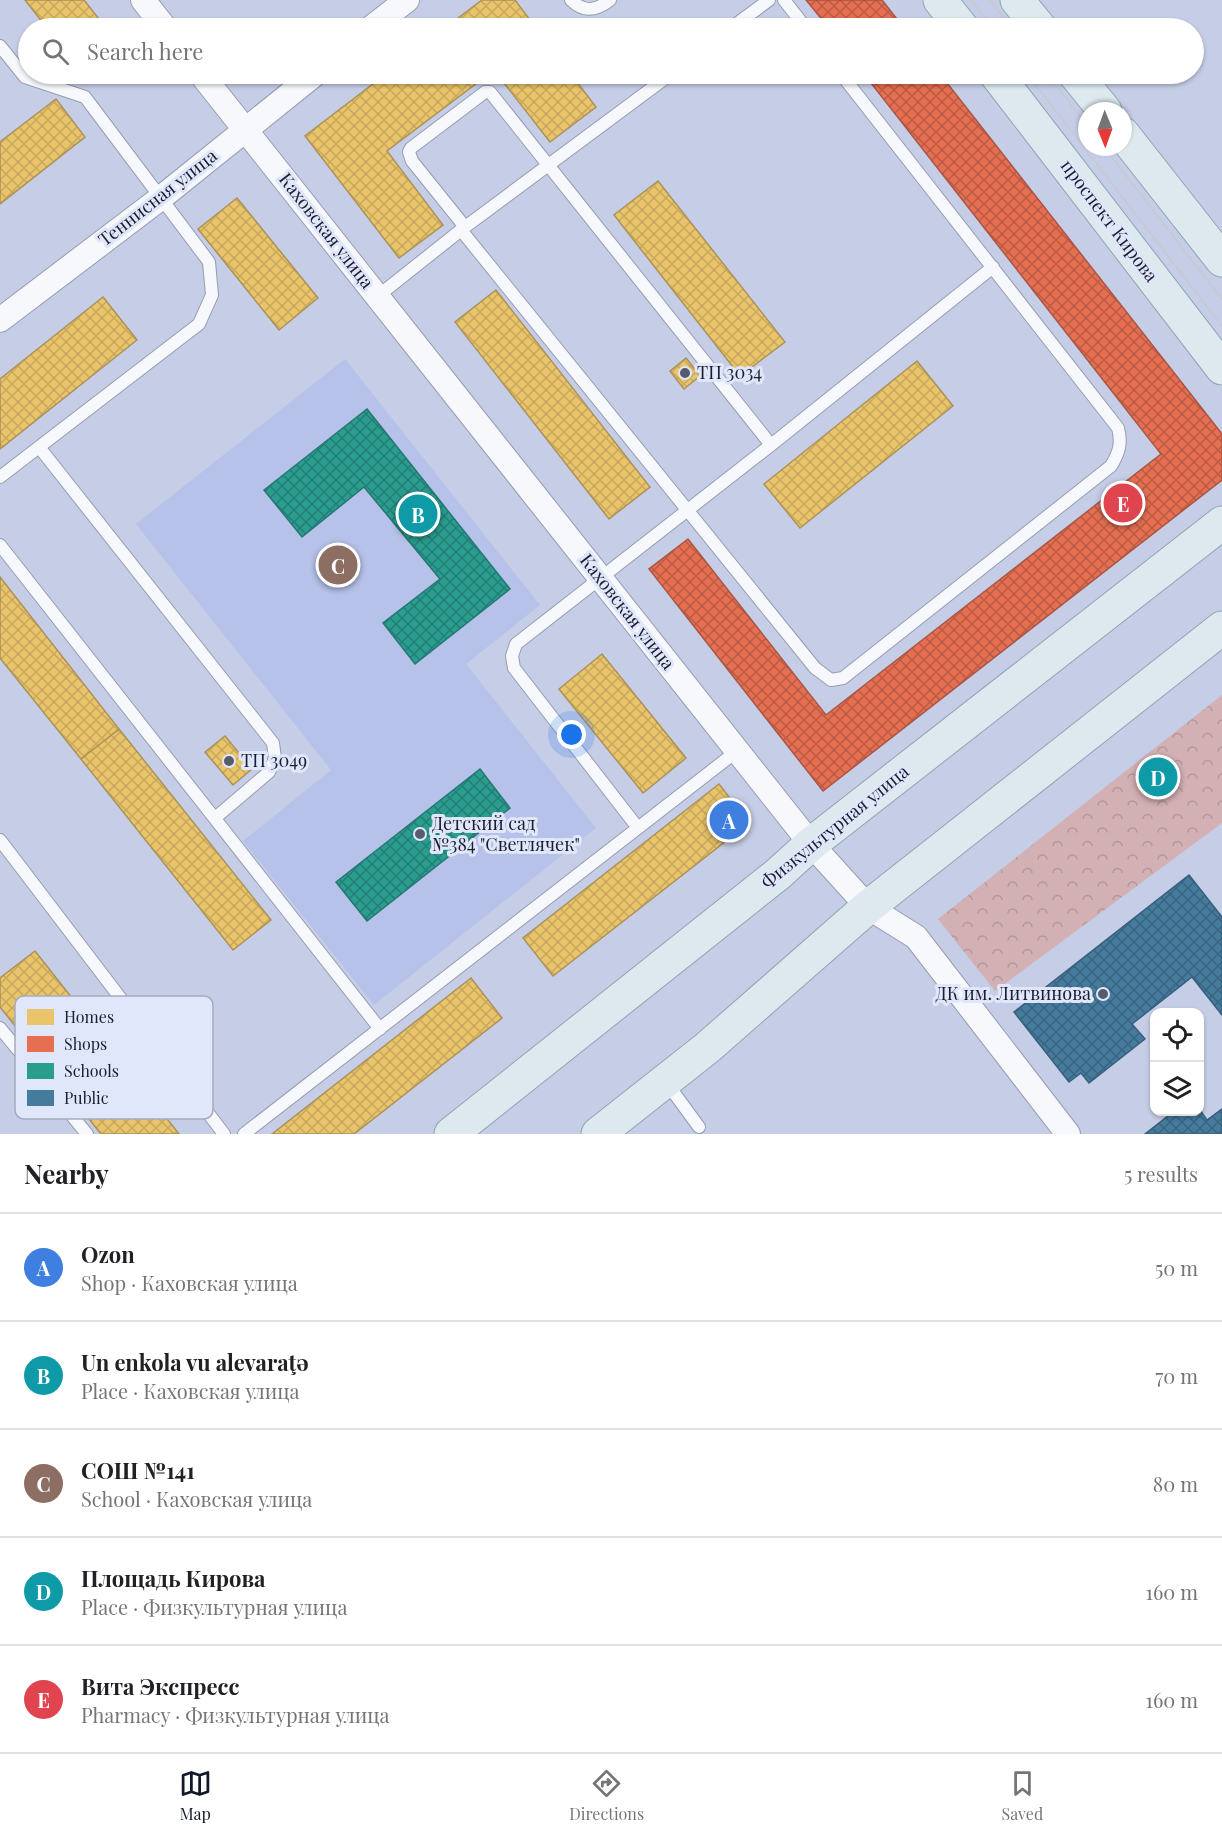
<!DOCTYPE html>
<html lang="en">
<head>
<meta charset="utf-8">
<style>
	body { margin:0; font-family:"Playfair Display",serif; background:#f2f2f2; color:#202124 }
	.controls { position:absolute; right:18px; bottom:18px; display:grid; overflow:hidden; border-radius:12px; box-shadow:0 2px 4px #0004 }
	.controls button { width:54px; height:54px; display:grid; place-items:center; padding:0; border:0; border-bottom:2px solid #e0e0e0; background:#fff; color:#202124; font:30px sans-serif }
	.compass { position:absolute; left:1078px; top:102px; width:54px; height:54px; border-radius:50%; background:#fff; box-shadow:0 2px 4px #0004; rotate:179deg }
	.you { position:absolute; left:572px; top:735px; width:21px; height:21px; margin:-15px; border:4px solid #fff; border-radius:50%; background:#1a73e8; box-shadow:0 0 0 9px #1a73e833 }
	.badge { display:grid; place-items:center; width:39px; height:39px; border-radius:50%; background:#111827; color:#fff; font-size:20px; font-weight:700 }
	.pin { position:absolute; translate:-50% -50%; border:3px solid #fff; box-shadow:0 2px 6px #0006 }
	.list { margin:0; padding:0; list-style:none }
	h2 { display:flex; justify-content:space-between; align-items:center; height:78px; margin:0; padding:0 24px; font-size:26px }
	h2 small { font-size:20px; font-weight:400; color:#757577 }
	.list li { display:grid; grid-template-columns:39px 1fr auto; gap:18px; align-items:center; box-sizing:border-box; height:108px; padding:0 24px; border-top:2px solid #e0e0e0 }
	.list b { display:block; font-size:22px; white-space:nowrap }
	.list p { margin:0; font-size:20px; white-space:nowrap; color:#757577 }
	.list em { font-size:20px; font-style:normal; color:#757577 }
	.icon { flex:none; width:33px; height:33px; fill:none; stroke:currentColor; stroke-width:2; stroke-linecap:round; stroke-linejoin:round }
	.map { position:relative; flex:none; width:1222px; height:1134px; overflow:hidden }
	.search { position:absolute; background:#fff; box-shadow:0 2px 4px #0004; left:18px; right:18px; top:18px; height:66px; display:flex; align-items:center; gap:15px; box-sizing:border-box; padding:0 21px; border-radius:33px; color:#757577; font-size:22px }
	.sheet { height:618px; background:#fff }
	nav { display:flex; justify-content:space-around; align-items:center; box-sizing:border-box; height:84px; border-top:2px solid #e0e0e0; background:#fff; font-size:16px; color:#757577 }
	nav a { display:grid; justify-items:center; gap:3px }
	nav .on { color:#111827 }
	.map>svg:first-child { display:block }
</style>
</head>
<body>
<div class="map">
<svg width="1222" height="1134" viewBox="0 0 1222 1134">
	<defs>
		<pattern id="forest-crowns" width="20" height="18" patternUnits="userSpaceOnUse" patternTransform="scale(1.5)"><rect width="20" height="18" fill="#d2b0b4"/><path d="M2 6a3 3 0 1 1 6 0M12 15a3 3 0 1 1 6 0" fill="none" stroke="#b4979b"/></pattern>
		<pattern id="homes-cross-hatch" width="8" height="8" patternUnits="userSpaceOnUse" patternTransform="scale(1.5)"><rect width="8" height="8" fill="#e9c46a"/><path d="M0 0l8 8M0 8l8-8" fill="none" stroke="#c7a85c"/></pattern>
		<pattern id="shops-cross-hatch" width="8" height="8" patternUnits="userSpaceOnUse" patternTransform="scale(1.5)"><rect width="8" height="8" fill="#e76f51"/><path d="M0 0l8 8M0 8l8-8" fill="none" stroke="#ba5b44"/></pattern>
		<pattern id="schools-cross-hatch" width="8" height="8" patternUnits="userSpaceOnUse" patternTransform="scale(1.5)"><rect width="8" height="8" fill="#2a9d8f"/><path d="M0 0l8 8M0 8l8-8" fill="none" stroke="#237f75"/></pattern>
		<pattern id="public-cross-hatch" width="8" height="8" patternUnits="userSpaceOnUse" patternTransform="scale(1.5)"><rect width="8" height="8" fill="#457b9d"/><path d="M0 0l8 8M0 8l8-8" fill="none" stroke="#396480"/></pattern>
	</defs>
	<rect width="100%" height="100%" fill="#c6cde6"/>
	<path fill="#b7c2ea" d="M 345,359 L 540,605 L 466,664 L 596,828 L 374,1005 L 243,841 L 331,770 L 136,524 Z"/>
	<path fill="url(#forest-crowns)" d="M 1222,695 L 1222,823 L 995,991 L 938,919 Z"/>
	<path fill="url(#homes-cross-hatch)" stroke="#ab9258" stroke-width="1.5" d="M 25,0 L 84,0 L 106,28 L 47,28 Z
		M 482,0 L 515,0 L 536,28 L 445,28 Z
		M 386,74 L 489,74 L 387,151 L 443,225 L 399,258 L 305,136 Z
		M 497,74 L 571,74 L 596,107 L 550,142 Z
		M 56,99 L 85,137 L 0,204 L 0,142 Z
		M 658,181 L 785,342 L 740,376 L 614,215 Z
		M 237,198 L 318,298 L 279,330 L 198,229 Z
		M 496,290 L 650,487 L 609,519 L 455,322 Z
		M 103,297 L 137,340 L 0,449 L 0,379 Z
		M 686,358 L 700,376 L 684,389 L 670,371 Z
		M 917,361 L 953,406 L 800,528 L 764,484 Z
		M 0,577 L 119,729 L 81,759 L 0,658 Z
		M 602,654 L 686,758 L 643,793 L 559,689 Z
		M 119,729 L 271,920 L 233,950 L 81,759 Z
		M 225,736 L 252,769 L 233,785 L 205,752 Z
		M 719,784 L 749,823 L 553,976 L 523,938 Z
		M 35,951 L 179,1134 L 101,1134 L 0,1007 L 0,978 Z
		M 471,978 L 502,1018 L 354,1134 L 272,1134 Z"/>
	<path fill="url(#shops-cross-hatch)" stroke="#a95646" stroke-width="1.5" d="M 806,0 L 882,0 L 904,28 L 829,28 Z
		M 864,74 L 940,74 L 1222,434 L 1222,480 L 823,791 L 649,569 L 688,539 L 826,715 L 1161,454 Z"/>
	<path fill="url(#schools-cross-hatch)" stroke="#257772" stroke-width="1.5" d="M 367,409 L 510,589 L 415,664 L 383,623 L 440,579 L 364,487 L 302,537 L 264,490 Z
		M 480,769 L 510,808 L 367,921 L 336,882 Z"/>
	<path fill="url(#public-cross-hatch)" stroke="#385f7c" stroke-width="1.5" d="M 1189,875 L 1222,917 L 1222,1015 L 1192,977 L 1132,1024 L 1145,1039 L 1089,1083 L 1081,1073 L 1069,1082 L 1014,1012 Z
		M 1222,1109 L 1222,1134 L 1145,1134 L 1173,1112 L 1200,1110 L 1207,1120 Z"/>
	<g fill="none" stroke-linecap="round" stroke-linejoin="round">
		<g stroke="#979cb0" stroke-width="14">
			<path id="lane" d="M 571,0 C 584,13 596,11 610,0
				M 784,0 L 806,28
				M 731,28 L 769,0
				M 0,46 L 25,77 L 85,97 L 209,262 L 212,295 L 199,324 L 0,477
				M 671,74 L 461,230 L 815,668 L 831,680 L 843,678 L 1111,466 C 1119,453 1122,443 1118,428 L 841,74
				M 465,227 L 412,161 L 409,152 L 411,148 L 485,92 L 490,92 L 771,445 L 516,644 L 512,656 L 514,668 L 638,828
				M 378,296 L 461,230
				M 771,445 L 993,267
				M 39,447 L 273,743 L 275,758 L 269,772 L 215,818
				M 0,545 L 380,1029
				M 0,840 L 224,1134
				M 0,1028 L 87,1134
				M 666,1082 L 699,1127
				M 244,1134 L 737,751"/>
		</g>
		<g stroke="#979cb0" stroke-width="26">
			<path id="street" d="M 143,0 L 165,28
				M 371,28 L 407,0
				M 201,74 L 811,844 L 868,907 L 916,937 L 1068,1134
				M 0,320 L 162,197 L 315,74"/>
		</g>
		<g stroke="#8ea5b4" stroke-width="35">
			<path id="primary" d="M 940,0 L 962,28
				M 1017,0 L 1040,28
				M 996,74 L 1222,368
				M 1075,74 L 1105,111
				M 1123,134 L 1222,260
				M 451,1134 L 778,874 L 811,844 L 1222,523
				M 598,1134 L 707,1048 L 868,907 L 1222,628"/>
		</g>
		<use href="#lane" stroke="#f6f8fb" stroke-width="12"/>
		<use href="#street" stroke="#f6f8fb" stroke-width="24"/>
		<use href="#primary" stroke="#dde9ee" stroke-width="33"/>
		<path stroke="#c7c9d1" stroke-width="1.5" d="M 971,0 L 993,28
			M 990,0 L 1012,28
			M 1027,74 L 1222,326
			M 1047,74 L 1087,125
			M 1104,147 L 1222,299"/>
	</g>
	<g fill="#565b6e" stroke="#e1e7fb" stroke-width="2">
		<circle cx="685" cy="373" r="6"/>
		<circle cx="229" cy="761" r="6"/>
		<circle cx="420" cy="834" r="6"/>
		<circle cx="1103" cy="994" r="6"/>
	</g>
	<g text-anchor="middle" stroke-width="6" stroke-linejoin="round" paint-order="stroke">
		<g font-size="18" fill="#191d2e" stroke="#e1e7fb">
			<text transform="translate(158 198) rotate(-38)" y="6">Теннисная улица</text>
			<text transform="translate(1109 221) rotate(53)" y="6">проспект Кирова</text>
			<text transform="translate(326 231) rotate(52)" y="6">Каховская улица</text>
			<text transform="translate(627 612) rotate(52)" y="6">Каховская улица</text>
			<text transform="translate(835 827) rotate(-39)" y="6">Физкультурная улица</text>
		</g>
		<g font-size="18" fill="#191d2e" stroke="#e1e7fb" text-anchor="start">
			<text x="697" y="379">ТП 3034</text>
			<text x="241" y="767">ТП 3049</text>
			<text x="432" y="830">Детский сад<tspan x="432" dy="21">№384 "Светлячек"</tspan></text>
			<text x="1091" y="1000" text-anchor="end">ДК им. Литвинова</text>
		</g>
	</g>
	<rect x="15" y="996" width="198" height="123" rx="9" fill="#e1e7fb" stroke="#a5aabe" stroke-width="1.5"/>
	<rect x="27" y="1009" width="27" height="16" fill="#e9c46a"/>
	<rect x="27" y="1036" width="27" height="16" fill="#e76f51"/>
	<rect x="27" y="1063" width="27" height="16" fill="#2a9d8f"/>
	<rect x="27" y="1090" width="27" height="16" fill="#457b9d"/>
	<g font-size="16" fill="#191d2e">
		<text x="64" y="1023">Homes</text>
		<text x="64" y="1050">Shops</text>
		<text x="64" y="1077">Schools</text>
		<text x="64" y="1104">Public</text>
	</g>
</svg>
<div class="controls">
<button><svg class="icon" aria-label="locate" viewBox="0 0 24 24"><circle cx="12" cy="12" r="6"/><path d="M12 2v4M12 18v4M2 12h4M18 12h4"/></svg></button>
<button><svg class="icon" aria-label="layers" viewBox="0 0 24 24"><path d="M12 4l9 5-9 5-9-5zM3 14l9 5 9-5"/></svg></button>
</div>
<svg class="compass" viewBox="-18 -18 36 36"><path d="M0-13l5 13h-10z" fill="#e53935"/><path d="M0 13l5-13h-10z" fill="#757577"/></svg>
<div class="you"></div>
<div class="pin badge" style="left:729px;top:820px;background:#3f7fe0">A</div>
<div class="pin badge" style="left:418px;top:514px;background:#0f9aa8">B</div>
<div class="pin badge" style="left:338px;top:565px;background:#8d6e63">C</div>
<div class="pin badge" style="left:1158px;top:777px;background:#0f9aa8">D</div>
<div class="pin badge" style="left:1123px;top:503px;background:#e0444e">E</div>
<div class="search"><svg class="icon" aria-label="search" viewBox="0 0 24 24"><circle cx="10" cy="10" r="6"/><path d="M15 15l6 6"/></svg>Search here</div>
</div>
<section class="sheet">
<h2>Nearby<small>5 results</small></h2>
<ul class="list">
<li><span class="badge" style="background:#3f7fe0">A</span><div><b>Ozon</b><p>Shop · Каховская улица</p></div><em>50 m</em></li>
<li><span class="badge" style="background:#0f9aa8">B</span><div><b>Un enkola vu alevaraţə</b><p>Place · Каховская улица</p></div><em>70 m</em></li>
<li><span class="badge" style="background:#8d6e63">C</span><div><b>СОШ №141</b><p>School · Каховская улица</p></div><em>80 m</em></li>
<li><span class="badge" style="background:#0f9aa8">D</span><div><b>Площадь Кирова</b><p>Place · Физкультурная улица</p></div><em>160 m</em></li>
<li><span class="badge" style="background:#e0444e">E</span><div><b>Вита Экспресс</b><p>Pharmacy · Физкультурная улица</p></div><em>160 m</em></li>
</ul>
</section>
<nav>
<a class="on"><svg class="icon" aria-label="map" viewBox="0 0 24 24"><path d="M3 6l6-2 6 2 6-2v14l-6 2-6-2-6 2zM9 4v14M15 6v14"/></svg>Map</a>
<a><svg class="icon" aria-label="directions" viewBox="0 0 24 24"><path d="M12 3l9 9-9 9-9-9zM9 14v-3h6M13 9l2 2-2 2"/></svg>Directions</a>
<a><svg class="icon" aria-label="saved" viewBox="0 0 24 24"><path d="M7 4h10v16l-5-4-5 4z"/></svg>Saved</a>
</nav>
</body>
</html>
